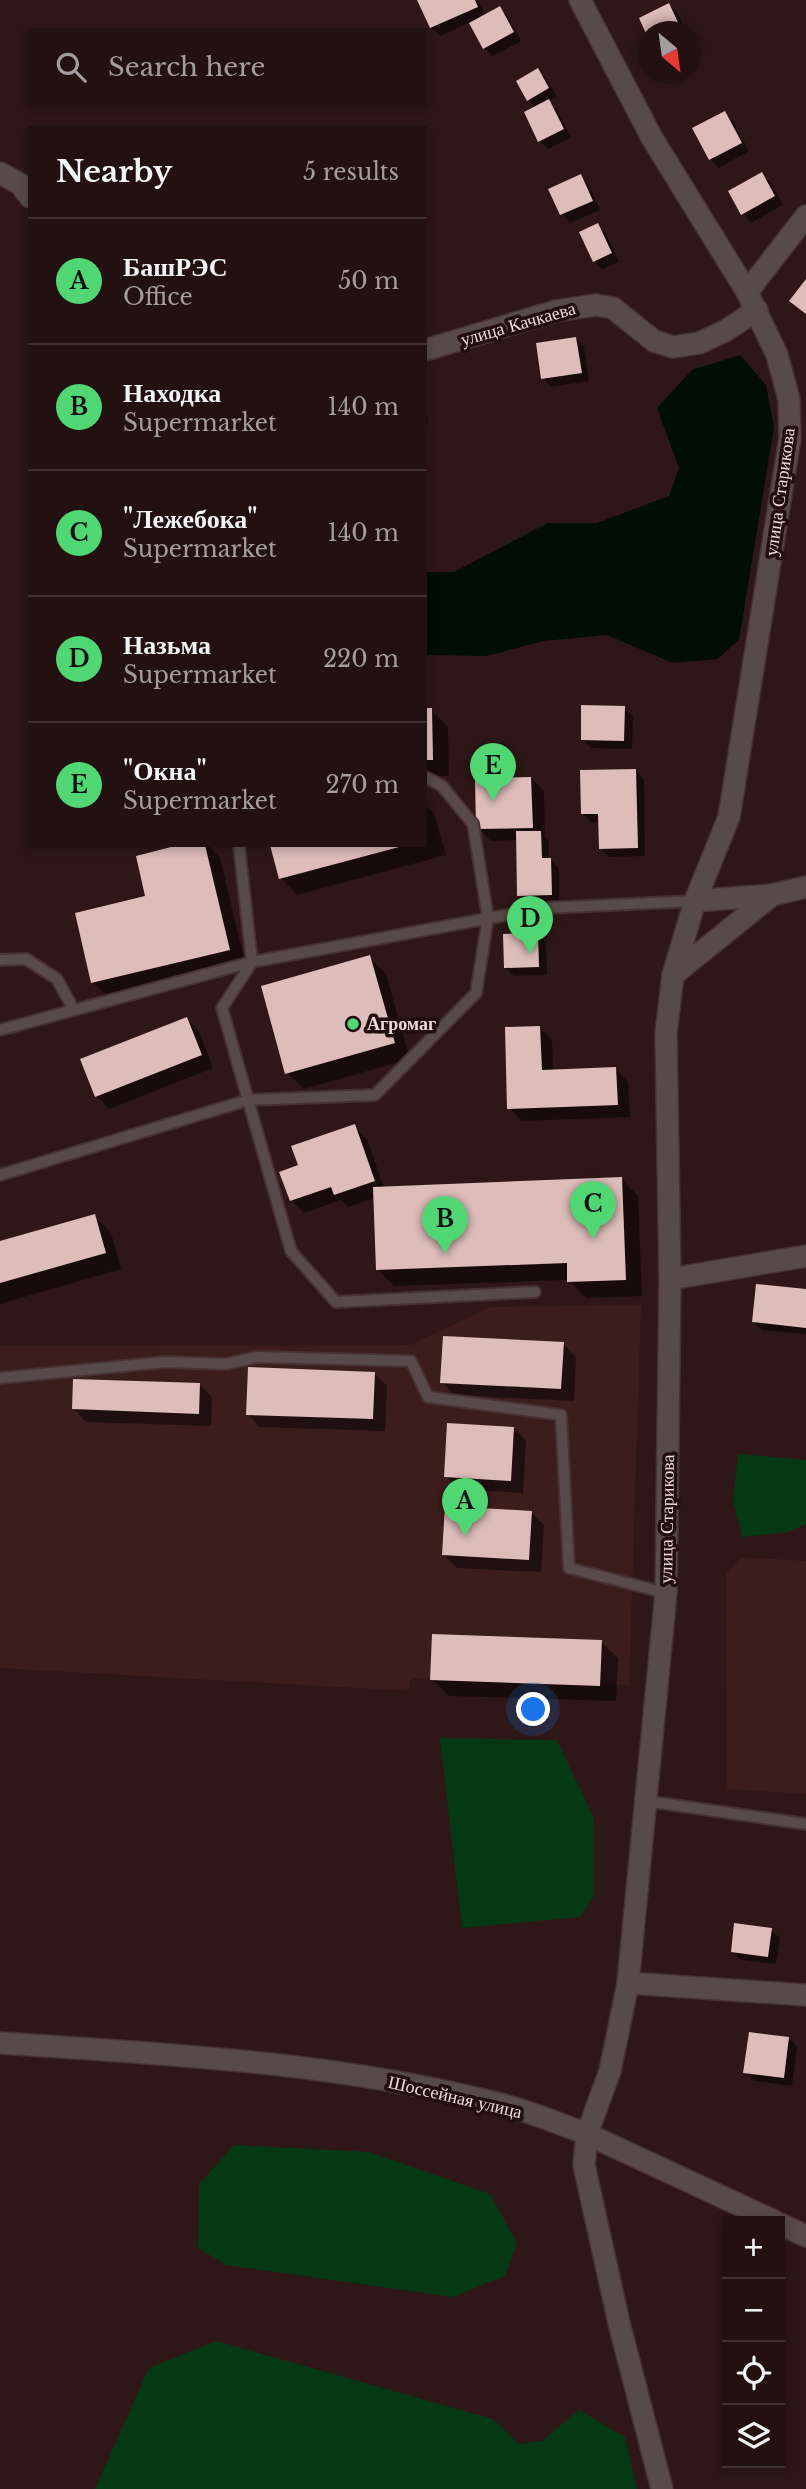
<!DOCTYPE html>
<html lang="en">
<head>
<meta charset="utf-8">
<style>
	body { margin:0; font-family:"Libre Baskerville",serif; background:#2a1a19; color:#f1f3f6 }
	.controls { position:absolute; right:21px; bottom:21px; display:grid; overflow:hidden; border-radius:0px; box-shadow:0 4px 10px #0003 }
	.controls button { width:63px; height:63px; display:grid; place-items:center; padding:0; border:0; border-bottom:2px solid #3f3130; background:#221110; color:#f1f3f6; font:35px sans-serif }
	.compass { position:absolute; left:638px; top:21px; width:63px; height:63px; border-radius:50%; background:#221110; box-shadow:0 4px 10px #0003; rotate:151deg }
	.you { position:absolute; left:534px; top:1710px; width:24px; height:24px; margin:-18px; border:5px solid #fff; border-radius:50%; background:#1a73e8; box-shadow:0 0 0 10px #1a73e833 }
	.badge { display:grid; place-items:center; width:46px; height:46px; border-radius:50%; background:#51d674; color:#111; font-size:23px; font-weight:700 }
	.pin { position:absolute; translate:-50% -58px; filter:drop-shadow(0 2px 4px #0008) }
	.pin::after { content:''; position:absolute; top:37px; width:24px; height:21px; background:inherit; clip-path:polygon(0 0,100% 0,50% 100%) }
	.list { margin:0; padding:0; list-style:none }
	h2 { display:flex; justify-content:space-between; align-items:center; height:91px; margin:0; padding:0 28px; font-size:30px }
	h2 small { font-size:23px; font-weight:400; color:#a29d9f }
	.list li { display:grid; grid-template-columns:46px 1fr auto; gap:21px; align-items:center; box-sizing:border-box; height:126px; padding:0 28px; border-top:2px solid #3f3130 }
	.list b { display:block; font-size:26px; white-space:nowrap }
	.list p { margin:0; font-size:23px; white-space:nowrap; color:#a29d9f }
	.list em { font-size:23px; font-style:normal; color:#a29d9f }
	.icon { flex:none; width:38px; height:38px; fill:none; stroke:currentColor; stroke-width:2; stroke-linecap:round; stroke-linejoin:round }
	.map { position:relative; flex:none; width:806px; height:2489px; overflow:hidden }
	.search { position:absolute; background:#221110; box-shadow:0 4px 10px #0003; left:28px; top:28px; width:399px; height:77px; display:flex; align-items:center; gap:18px; box-sizing:border-box; padding:0 24px; border-radius:0px; color:#a29d9f; font-size:26px }
	.panel { position:absolute; background:#221110; box-shadow:0 4px 10px #0003; left:28px; top:126px; width:399px; height:721px; border-radius:0px }
	.map>svg:first-child { display:block }
</style>
</head>
<body>
<div class="map">
<svg width="806" height="2489" viewBox="0 0 806 2489">
	<rect width="100%" height="100%" fill="#2e1716"/>
	<path fill="#3b1d1c" d="M 641,1305 L 629,1685 L 411,1678 L 409,1691 L 0,1668 L 0,1346 L 410,1345 L 491,1307 Z
		M 742,1557 L 806,1561 L 806,1794 L 727,1789 L 726,1574 Z"/>
	<path fill="#053916" d="M 738,1454 L 806,1460 L 806,1524 L 788,1532 L 742,1537 L 733,1501 Z
		M 440,1738 L 557,1740 L 594,1818 L 594,1896 L 580,1917 L 462,1928 Z
		M 234,2145 L 369,2152 L 490,2194 L 517,2243 L 505,2276 L 453,2297 L 226,2265 L 198,2248 L 199,2184 Z
		M 216,2341 L 493,2419 L 519,2444 L 542,2441 L 579,2410 L 625,2437 L 637,2489 L 95,2489 L 149,2368 Z"/>
	<path fill="#000f02" d="M 740,355 L 766,385 L 774,427 L 739,640 L 717,659 L 673,663 L 607,635 L 543,641 L 487,656 L 425,655 L 425,572 L 454,572 L 548,523 L 597,523 L 669,496 L 679,468 L 657,408 L 692,370 Z"/>
	<path fill="#0007" d="M 419,0 L 478,0 L 486,16 L 500,8 L 508,17 L 521,41 L 493,56 L 484,48 L 470,22 L 440,36 L 431,27 Z
		M 669,5 L 678,13 L 686,32 L 648,32 L 648,34 L 641,18 Z
		M 537,71 L 546,79 L 557,97 L 549,101 L 557,110 L 571,138 L 548,149 L 540,141 L 536,108 L 529,100 L 518,82 Z
		M 725,113 L 733,121 L 749,151 L 719,168 L 710,159 L 694,129 Z
		M 761,174 L 770,182 L 783,205 L 751,223 L 743,214 L 730,191 Z
		M 581,176 L 589,185 L 600,210 L 570,223 L 562,214 L 551,190 Z
		M 597,225 L 606,234 L 619,262 L 602,269 L 594,261 Z
		M 576,338 L 584,347 L 589,381 L 551,387 L 543,378 Z
		M 425,397 L 428,424 L 425,425 Z
		M 624,708 L 633,716 L 632,749 L 591,748 L 582,739 Z
		M 425,710 L 431,710 L 448,727 L 449,776 L 425,777 Z
		M 636,771 L 644,779 L 645,856 L 609,857 L 601,848 L 600,822 L 591,822 L 583,814 Z
		M 531,778 L 544,791 L 545,837 L 549,841 L 549,859 L 559,868 L 559,903 L 527,904 L 519,895 L 518,840 L 491,841 L 478,828 Z
		M 425,804 L 434,813 L 446,855 L 297,895 L 281,878 L 272,845 L 425,845 Z
		M 186,845 L 208,845 L 220,858 L 246,967 L 110,999 L 93,983 L 77,914 L 147,897 Z
		M 538,935 L 546,943 L 547,975 L 514,976 L 505,967 Z
		M 369,957 L 386,974 L 410,1059 L 304,1089 L 287,1073 Z
		M 187,1019 L 199,1032 L 213,1068 L 109,1109 L 97,1096 Z
		M 540,1028 L 552,1040 L 553,1071 L 616,1069 L 628,1082 L 630,1117 L 522,1121 L 509,1108 Z
		M 354,1126 L 367,1139 L 384,1188 L 621,1179 L 638,1196 L 642,1296 L 586,1298 L 569,1280 L 394,1286 L 378,1270 L 375,1198 L 348,1207 L 341,1200 L 304,1213 L 291,1200 L 300,1166 Z
		M 94,1216 L 111,1233 L 121,1269 L 0,1304 L 0,1243 Z
		M 806,1290 L 806,1334 L 762,1330 L 754,1322 Z
		M 564,1344 L 576,1357 L 574,1401 L 454,1395 L 442,1382 Z
		M 374,1373 L 387,1386 L 385,1431 L 260,1427 L 248,1414 Z
		M 200,1385 L 212,1397 L 211,1426 L 86,1422 L 74,1409 Z
		M 514,1428 L 526,1441 L 523,1493 L 459,1489 L 446,1476 Z
		M 531,1512 L 544,1525 L 541,1572 L 457,1568 L 444,1555 Z
		M 601,1642 L 618,1658 L 616,1701 L 449,1696 L 432,1679 Z
		M 771,1930 L 780,1938 L 776,1964 L 741,1960 L 732,1951 Z
		M 789,2038 L 797,2047 L 792,2086 L 754,2081 L 745,2072 Z"/>
	<path fill="#ddbcba" d="M 417,0 L 475,0 L 478,7 L 430,28 Z
		M 669,3 L 682,31 L 648,32 L 648,38 L 639,18 Z
		M 500,6 L 514,32 L 483,49 L 469,23 Z
		M 538,68 L 549,88 L 527,101 L 516,81 Z
		M 549,99 L 564,129 L 538,142 L 524,112 Z
		M 725,111 L 742,143 L 709,160 L 692,128 Z
		M 762,172 L 775,196 L 741,215 L 728,191 Z
		M 581,174 L 593,201 L 560,215 L 548,189 Z
		M 598,223 L 612,253 L 593,262 L 579,232 Z
		M 806,279 L 806,314 L 789,301 Z
		M 576,337 L 582,373 L 541,379 L 536,343 Z
		M 581,705 L 625,706 L 624,741 L 581,740 Z
		M 425,708 L 432,708 L 433,760 L 425,760 Z
		M 636,769 L 638,848 L 599,849 L 598,814 L 581,814 L 580,770 Z
		M 531,777 L 533,828 L 476,829 L 475,778 Z
		M 516,831 L 541,831 L 542,858 L 551,858 L 552,895 L 517,896 Z
		M 179,845 L 205,845 L 230,950 L 91,983 L 75,913 L 145,896 L 136,856 Z
		M 270,845 L 403,845 L 403,846 L 279,879 Z
		M 538,933 L 539,967 L 504,968 L 503,934 Z
		M 370,955 L 395,1043 L 285,1074 L 261,986 Z
		M 187,1017 L 202,1055 L 95,1097 L 80,1059 Z
		M 540,1026 L 542,1070 L 616,1067 L 618,1105 L 507,1109 L 505,1027 Z
		M 355,1124 L 375,1181 L 334,1195 L 331,1187 L 290,1201 L 279,1172 L 298,1165 L 291,1146 Z
		M 622,1177 L 626,1280 L 567,1282 L 567,1263 L 376,1270 L 373,1187 Z
		M 95,1214 L 106,1253 L 0,1283 L 0,1241 Z
		M 756,1284 L 806,1289 L 806,1328 L 752,1322 Z
		M 443,1336 L 564,1342 L 561,1389 L 440,1383 Z
		M 248,1367 L 375,1372 L 373,1419 L 246,1415 Z
		M 73,1379 L 200,1383 L 199,1414 L 72,1409 Z
		M 447,1423 L 514,1427 L 511,1481 L 444,1477 Z
		M 445,1506 L 532,1511 L 529,1560 L 442,1555 Z
		M 432,1634 L 602,1640 L 600,1686 L 430,1680 Z
		M 734,1923 L 772,1928 L 768,1957 L 731,1952 Z
		M 749,2032 L 789,2037 L 784,2078 L 743,2073 Z"/>
	<g fill="none" stroke-linecap="round" stroke-linejoin="round">
		<g stroke="#483231" stroke-width="14">
			<path id="service" d="M 239,845 L 252,962 L 222,1008 L 291,1251 L 336,1302 L 535,1292
				M 0,960 L 26,959 L 57,979 L 74,1010
				M 0,1030 L 252,962 L 545,908 L 695,901
				M 0,1175 L 248,1100 L 375,1095 L 476,993 L 488,918 L 473,824 L 442,786 L 425,777
				M 0,1378 L 165,1362 L 226,1364 L 257,1357 L 411,1361 L 428,1397 L 561,1415 L 569,1568 L 666,1593
				M 646,1801 L 806,1824"/>
		</g>
		<g stroke="#483231" stroke-width="24">
			<path id="minor" d="M 580,0 L 652,138 L 747,292 L 806,216
				M 0,173 L 20,184 L 30,197
				M 425,350 L 556,311 L 596,305 L 613,308 L 654,341 L 673,347 L 699,343 L 725,331 L 757,310
				M 695,901 L 772,895 L 806,887
				M 673,975 L 772,895
				M 670,1279 L 806,1256
				M 628,1983 L 806,1995
				M 587,2134 L 774,2221
				M 780,2224 L 806,2236"/>
		</g>
		<g stroke="#483231" stroke-width="24">
			<path id="tertiary" d="M 0,2043 C 167,2054 334,2062 496,2103 C 527,2110 557,2123 587,2134
				M 662,2489 L 620,2327 L 584,2165 L 587,2134 L 610,2071 L 628,1983 L 666,1593 L 670,1279 L 666,1033 L 673,975 L 695,901 L 729,817 L 790,438 L 789,399 L 777,355 L 747,292"/>
		</g>
		<use href="#service" stroke="#574a49" stroke-width="10"/>
		<use href="#minor" stroke="#574a49" stroke-width="21"/>
		<use href="#tertiary" stroke="#574a49" stroke-width="21"/>
	</g>
	<circle fill="#51d674" stroke="#230e0d" stroke-width="2.5" cx="353" cy="1024" r="7"/>
	<g text-anchor="middle" stroke-width="7" stroke-linejoin="round" paint-order="stroke">
		<g font-size="18" fill="#ebdad9" stroke="#230e0d">
			<text transform="translate(518 324) rotate(-16)" y="6">улица Качкаева</text>
			<text transform="translate(780 492) rotate(-82)" y="6">улица Старикова</text>
			<text transform="translate(667 1519) rotate(-89)" y="6">улица Старикова</text>
			<text transform="translate(455 2097) rotate(13)" y="6">Шоссейная улица</text>
		</g>
		<g font-size="18" font-weight="bold" fill="#ebdad9" stroke="#230e0d" text-anchor="start">
			<text x="367" y="1030">Агромаг</text>
		</g>
	</g>
</svg>
<div class="controls">
<button>+</button>
<button>−</button>
<button><svg class="icon" aria-label="locate" viewBox="0 0 24 24"><circle cx="12" cy="12" r="6"/><path d="M12 2v4M12 18v4M2 12h4M18 12h4"/></svg></button>
<button><svg class="icon" aria-label="layers" viewBox="0 0 24 24"><path d="M12 4l9 5-9 5-9-5zM3 14l9 5 9-5"/></svg></button>
</div>
<svg class="compass" viewBox="-18 -18 36 36"><path d="M0-13l5 13h-10z" fill="#e53935"/><path d="M0 13l5-13h-10z" fill="#a29d9f"/></svg>
<div class="you"></div>
<div class="pin badge" style="left:465px;top:1536px">A</div>
<div class="pin badge" style="left:445px;top:1254px">B</div>
<div class="pin badge" style="left:593px;top:1239px">C</div>
<div class="pin badge" style="left:530px;top:954px">D</div>
<div class="pin badge" style="left:493px;top:801px">E</div>
<div class="search"><svg class="icon" aria-label="search" viewBox="0 0 24 24"><circle cx="10" cy="10" r="6"/><path d="M15 15l6 6"/></svg>Search here</div>
<section class="panel">
<h2>Nearby<small>5 results</small></h2>
<ul class="list">
<li><span class="badge">A</span><div><b>БашРЭС</b><p>Office</p></div><em>50 m</em></li>
<li><span class="badge">B</span><div><b>Находка</b><p>Supermarket</p></div><em>140 m</em></li>
<li><span class="badge">C</span><div><b>&quot;Лежебока&quot;</b><p>Supermarket</p></div><em>140 m</em></li>
<li><span class="badge">D</span><div><b>Назьма</b><p>Supermarket</p></div><em>220 m</em></li>
<li><span class="badge">E</span><div><b>&quot;Окна&quot;</b><p>Supermarket</p></div><em>270 m</em></li>
</ul>
</section>
</div>
</body>
</html>
